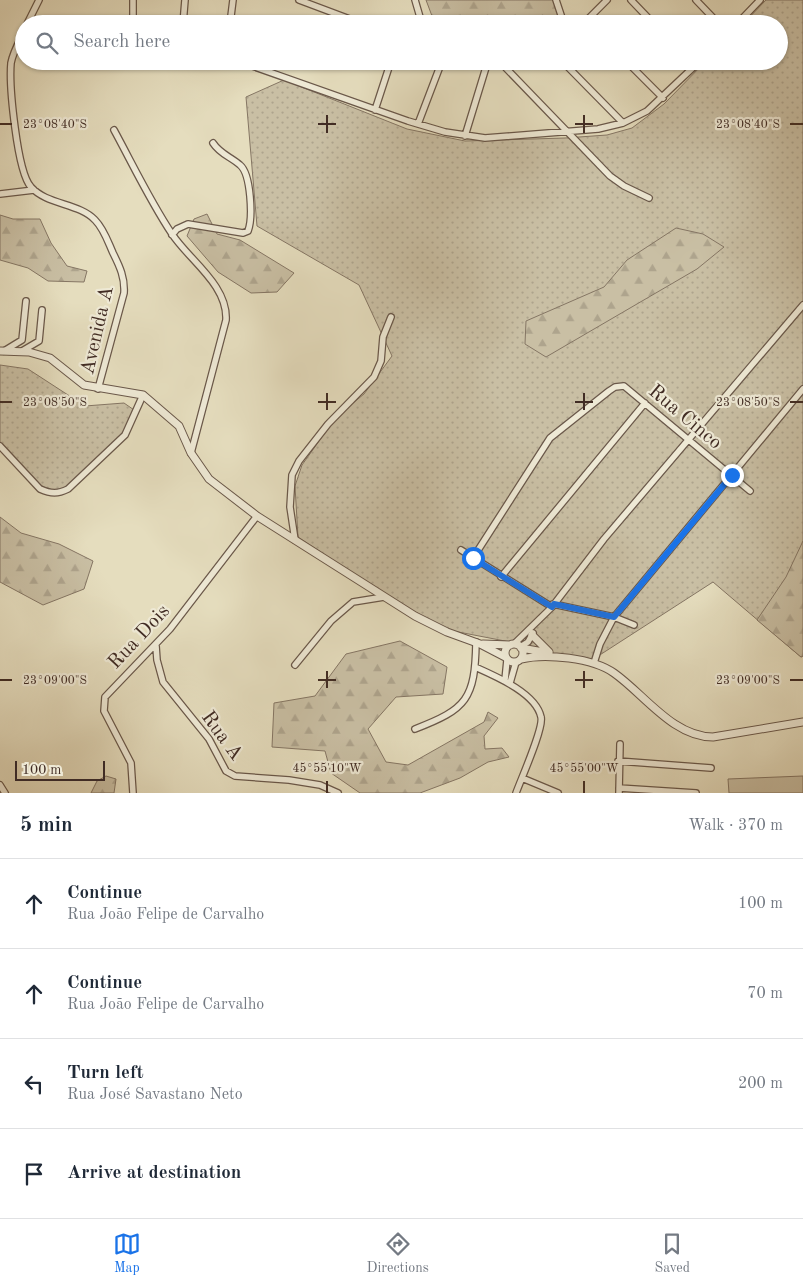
<!DOCTYPE html>
<html lang="en">
<head>
<meta charset="utf-8">
<style>
	body { margin:0; font-family:"Old Standard TT",serif; background:#f2f2f3; color:#1f2937 }
	.scale { position:absolute; left:15px; bottom:12px; width:90px; box-sizing:border-box; padding-left:5px; border:2px solid #412c24; border-top:0; font-size:14px; line-height:18px; white-space:nowrap; color:#412c24; -webkit-text-stroke:4px #eee9d5; paint-order:stroke }
	.stop { position:absolute; width:15px; height:15px; margin:-11px; border:4px solid #1a73e8; border-radius:50%; background:#fff }
	.stop.end { background:#1a73e8; border-color:#fff; box-shadow:0 1px 5px #0008 }
	.list { margin:0; padding:0; list-style:none }
	h2 { display:flex; justify-content:space-between; align-items:center; height:65px; margin:0; padding:0 20px; font-size:21px }
	h2 small { font-size:16px; font-weight:400; color:#747a83 }
	.list li { display:grid; grid-template-columns:32px 1fr auto; gap:15px; align-items:center; box-sizing:border-box; height:90px; padding:0 20px; border-top:1px solid #e0e1e3 }
	.list b { display:block; font-size:19px; white-space:nowrap }
	.list p { margin:0; font-size:16px; white-space:nowrap; color:#747a83 }
	.list em { font-size:16px; font-style:normal; color:#747a83 }
	.icon { flex:none; width:28px; height:28px; fill:none; stroke:currentColor; stroke-width:2; stroke-linecap:round; stroke-linejoin:round }
	.map { position:relative; flex:none; width:803px; height:793px; overflow:hidden }
	.search { position:absolute; background:#fff; box-shadow:0 1px 4px #0004; left:15px; right:15px; top:15px; height:55px; display:flex; align-items:center; gap:12px; box-sizing:border-box; padding:0 18px; border-radius:28px; color:#747a83; font-size:19px }
	.sheet { height:425px; background:#fff }
	nav { display:flex; justify-content:space-around; align-items:center; box-sizing:border-box; height:70px; border-top:1px solid #e0e1e3; background:#fff; font-size:14px; color:#747a83 }
	nav a { display:grid; justify-items:center; gap:2px }
	nav .on { color:#1a73e8 }
	.map>svg:first-child { display:block }
</style>
</head>
<body>
<div class="map">
<svg width="803" height="793" viewBox="0 0 803 793">
	<defs>
		<pattern id="grass-dots" width="8" height="8" patternUnits="userSpaceOnUse" patternTransform="scale(1.25)"><rect width="8" height="8" fill="#c9bfa4"/><path d="M2 2h.1M6 6h.1" fill="none" stroke="#aea48d" stroke-width="1.8" stroke-linecap="round"/></pattern>
		<pattern id="forest-firs" width="22" height="20" patternUnits="userSpaceOnUse" patternTransform="scale(1.25)"><rect width="22" height="20" fill="#c9bfa4"/><path d="M5 1l3.5 6h-7zM16 11l3.5 6h-7z" fill="#aea48d"/></pattern>
	</defs>
	<rect width="100%" height="100%" fill="#e5ddbe"/>
	<filter id="stains"><feTurbulence type="fractalNoise" baseFrequency=".004" numOctaves="4"/><feColorMatrix values="0 0 0 0 .2 0 0 0 0 .09 0 0 0 0 .02 0 0 0 .5 -.17"/></filter>
	<radialGradient id="worn" r=".72"><stop offset=".6" stop-color="#630" stop-opacity="0"/><stop offset="1" stop-color="#630" stop-opacity=".3"/></radialGradient>
	<path fill="url(#grass-dots)" stroke="#857664" d="M 766,0 L 803,0 L 803,656 L 801,657 L 713,582 L 592,660 L 549,653 L 505,641 L 448,630 L 388,597 L 298,537 L 295,486 L 302,465 L 336,417 L 364,394 L 392,356 L 359,285 L 257,226 L 246,97 L 284,80 L 407,129 L 465,141 L 565,138 L 607,135 L 632,128 L 664,104 L 706,61 L 779,61 L 779,24 L 743,24 Z
		M 0,365 L 28,369 L 85,406 L 124,403 L 137,412 L 125,435 L 68,489 L 55,493 L 29,479 L 0,447 Z"/>
	<path fill="url(#forest-firs)" stroke="#857664" d="M 426,0 L 556,0 L 564,24 L 435,24 Z
		M 207,214 L 217,234 L 240,240 L 294,273 L 277,292 L 251,293 L 218,272 L 187,236 L 194,219 Z
		M 0,215 L 13,219 L 40,219 L 51,243 L 67,266 L 87,271 L 84,282 L 48,281 L 28,268 L 0,260 Z
		M 676,228 L 703,234 L 724,247 L 697,269 L 546,357 L 525,344 L 526,321 L 604,287 L 627,260 Z
		M 0,517 L 21,533 L 59,544 L 93,561 L 84,589 L 43,605 L 0,582 Z
		M 803,541 L 803,656 L 801,657 L 757,620 L 786,577 Z
		M 400,641 L 447,667 L 443,694 L 396,697 L 368,729 L 386,762 L 408,765 L 484,722 L 488,712 L 498,718 L 484,736 L 485,749 L 502,748 L 509,757 L 488,762 L 460,778 L 420,793 L 360,793 L 331,773 L 325,751 L 272,747 L 274,703 L 315,696 L 346,654 Z
		M 106,776 L 116,779 L 114,793 L 91,793 L 97,781 Z"/>
	<path fill="#c9bfa4" stroke="#857664" d="M 803,776 L 803,793 L 729,793 L 728,779 Z"/>
	<g fill="none" stroke-linecap="round" stroke-linejoin="round">
		<g stroke="#6a584a" stroke-width="8">
			<path id="minor" d="M 299,0 L 363,24
				M 415,0 L 422,24
				M 556,0 L 564,24
				M 631,0 L 654,24
				M 696,0 L 719,24
				M 27,24 L 39,0
				M 133,24 L 133,0
				M 183,24 L 185,0
				M 230,24 L 233,0
				M 583,24 L 607,0
				M 737,24 L 760,0
				M 24,32 C 19,42 13,52 11,63 C 9,85 17,172 31,187 C 47,205 79,203 95,220 C 104,229 108,242 113,253 C 120,267 125,278 124,293 L 98,389
				M 238,61 L 408,121 L 445,132 L 485,138 L 598,129 L 623,123 L 647,111 L 700,61
				M 475,61 L 504,66 L 531,61
				M 562,61 L 623,123
				M 626,61 L 663,98
				M 504,66 L 610,176 L 624,186 L 649,198
				M 375,110 L 391,61
				M 418,124 L 442,61
				M 114,130 C 133,165 150,201 172,234 C 189,260 228,285 226,320 L 191,453
				M 465,136 L 487,64
				M 0,194 L 34,190
				M 172,235 L 177,229 L 188,224 L 243,233 L 248,231 C 253,218 251,174 240,165 C 231,157 220,154 213,143
				M 4,351 L 22,340 L 26,301
				M 22,351 L 39,341 L 42,310
				M 0,446 L 40,489 C 51,494 58,494 68,489 L 125,435 L 143,395
				M 295,540 L 290,507 L 292,475 L 299,461 L 328,424 L 374,377 L 381,361 L 383,337 L 391,317
				M 461,550 L 552,607
				M 473,558 L 550,438 L 609,391 L 615,387 L 624,386 L 750,491
				M 501,577 L 645,403
				M 553,604 L 614,617 L 634,625
				M 514,644 L 552,607 L 604,539 L 803,305
				M 156,646 L 157,660 L 163,682 L 209,739 L 226,771 L 235,776 L 289,780 L 320,785 L 338,793
				M 520,647 L 528,642 L 533,633
				M 594,663 L 600,644 L 614,617 L 803,389
				M 295,665 L 331,621 L 353,602 L 384,597
				M 475,667 C 495,676 536,693 541,717 C 544,728 521,779 516,793
				M 505,680 L 507,660
				M 510,683 L 516,662
				M 415,729 C 467,709 475,699 476,642
				M 618,761 L 711,768
				M 522,778 L 558,793
				M 0,785 L 5,793
				M 619,788 L 696,793
				M 133,793 L 131,763 L 104,711 L 105,697 L 170,629 L 257,516
				M 619,793 L 620,744"/>
		</g>
		<g stroke="#6a584a" stroke-width="9">
			<path id="tertiary" d="M 0,351 L 29,352 L 50,358 L 84,385 L 143,395 L 179,426 L 191,453 L 209,479 L 257,516 L 415,616 L 447,632 L 480,644 L 505,657
				M 532,635 L 549,652
				M505 653a9 9 0 1 1 18 0a9 9 0 1 1-18 0Z
				M 483,644 L 510,645
				M 521,648 L 549,653
				M 521,659 C 546,653 593,658 614,673 C 644,694 673,737 713,737 L 803,722"/>
		</g>
		<use href="#minor" stroke="#eee9d5" stroke-width="5.5"/>
		<use href="#tertiary" stroke="#eee9d5" stroke-width="7"/>
	</g>
	<g fill="none" stroke-linecap="round" stroke-linejoin="round">
		<path stroke="#1a73e8" stroke-width="6" d="M 473,558 L 552,607 L 554,604 L 614,617 L 732,475"/>
	</g>
	<path fill="none" stroke="#412c24" stroke-width="2" d="M 327,115 L 327,133M 584,115 L 584,133M 0,124 L 12,124M 318,124 L 336,124M 575,124 L 593,124M 790,124 L 803,124M 327,393 L 327,410M 584,393 L 584,410M 0,402 L 12,402M 318,402 L 336,402M 575,402 L 593,402M 790,402 L 803,402M 327,671 L 327,688M 584,671 L 584,688M 0,680 L 12,680M 318,680 L 336,680M 575,680 L 593,680M 790,680 L 803,680M 327,781 L 327,793M 584,781 L 584,793"/>
	<g text-anchor="middle" stroke-width="4.5" stroke-linejoin="round" paint-order="stroke">
		<g font-size="20" fill="#412c24" stroke="#eee9d5">
			<text transform="translate(96 330) rotate(-77)" y="7">Avenida A</text>
			<text transform="translate(686 416) rotate(40)" y="7">Rua Cinco</text>
			<text transform="translate(138 636) rotate(-47)" y="7">Rua Dois</text>
			<text transform="translate(223 735) rotate(54)" y="7">Rua A</text>
		</g>
	</g>
	<g font-size="12" text-anchor="middle" fill="#412c24" stroke="#eee9d5" stroke-width="4.5" stroke-linejoin="round" paint-order="stroke">
		<text x="55" y="128">23°08'40"S</text>
		<text x="748" y="128">23°08'40"S</text>
		<text x="55" y="406">23°08'50"S</text>
		<text x="748" y="406">23°08'50"S</text>
		<text x="55" y="684">23°09'00"S</text>
		<text x="748" y="684">23°09'00"S</text>
		<text x="327" y="772">45°55'10"W</text>
		<text x="584" y="772">45°55'00"W</text>
	</g>
	<rect width="100%" height="100%" filter="url(#stains)"/>
	<rect width="100%" height="100%" fill="url(#worn)"/>
</svg>
<div class="scale">100 m</div>
<div class="stop" style="left:473px;top:558px"></div>
<div class="stop end" style="left:732px;top:475px"></div>
<div class="search"><svg class="icon" aria-label="search" viewBox="0 0 24 24"><circle cx="10" cy="10" r="6"/><path d="M15 15l6 6"/></svg>Search here</div>
</div>
<section class="sheet">
<h2>5 min<small>Walk · 370 m</small></h2>
<ul class="list">
<li><svg class="icon" aria-label="ahead" viewBox="0 0 24 24"><path d="M12 20V5M6 11l6-6 6 6"/></svg><div><b>Continue</b><p>Rua João Felipe de Carvalho</p></div><em>100 m</em></li>
<li><svg class="icon" aria-label="ahead" viewBox="0 0 24 24"><path d="M12 20V5M6 11l6-6 6 6"/></svg><div><b>Continue</b><p>Rua João Felipe de Carvalho</p></div><em>70 m</em></li>
<li><svg class="icon" aria-label="left" viewBox="0 0 24 24"><path d="M17 20v-9H6M10 6l-5 5 5 5"/></svg><div><b>Turn left</b><p>Rua José Savastano Neto</p></div><em>200 m</em></li>
<li><svg class="icon" aria-label="arrive" viewBox="0 0 24 24"><path d="M6 21V4h12l-3 4 3 4H6"/></svg><div><b>Arrive at destination</b></div></li>
</ul>
</section>
<nav>
<a class="on"><svg class="icon" aria-label="map" viewBox="0 0 24 24"><path d="M3 6l6-2 6 2 6-2v14l-6 2-6-2-6 2zM9 4v14M15 6v14"/></svg>Map</a>
<a><svg class="icon" aria-label="directions" viewBox="0 0 24 24"><path d="M12 3l9 9-9 9-9-9zM9 14v-3h6M13 9l2 2-2 2"/></svg>Directions</a>
<a><svg class="icon" aria-label="saved" viewBox="0 0 24 24"><path d="M7 4h10v16l-5-4-5 4z"/></svg>Saved</a>
</nav>
</body>
</html>
